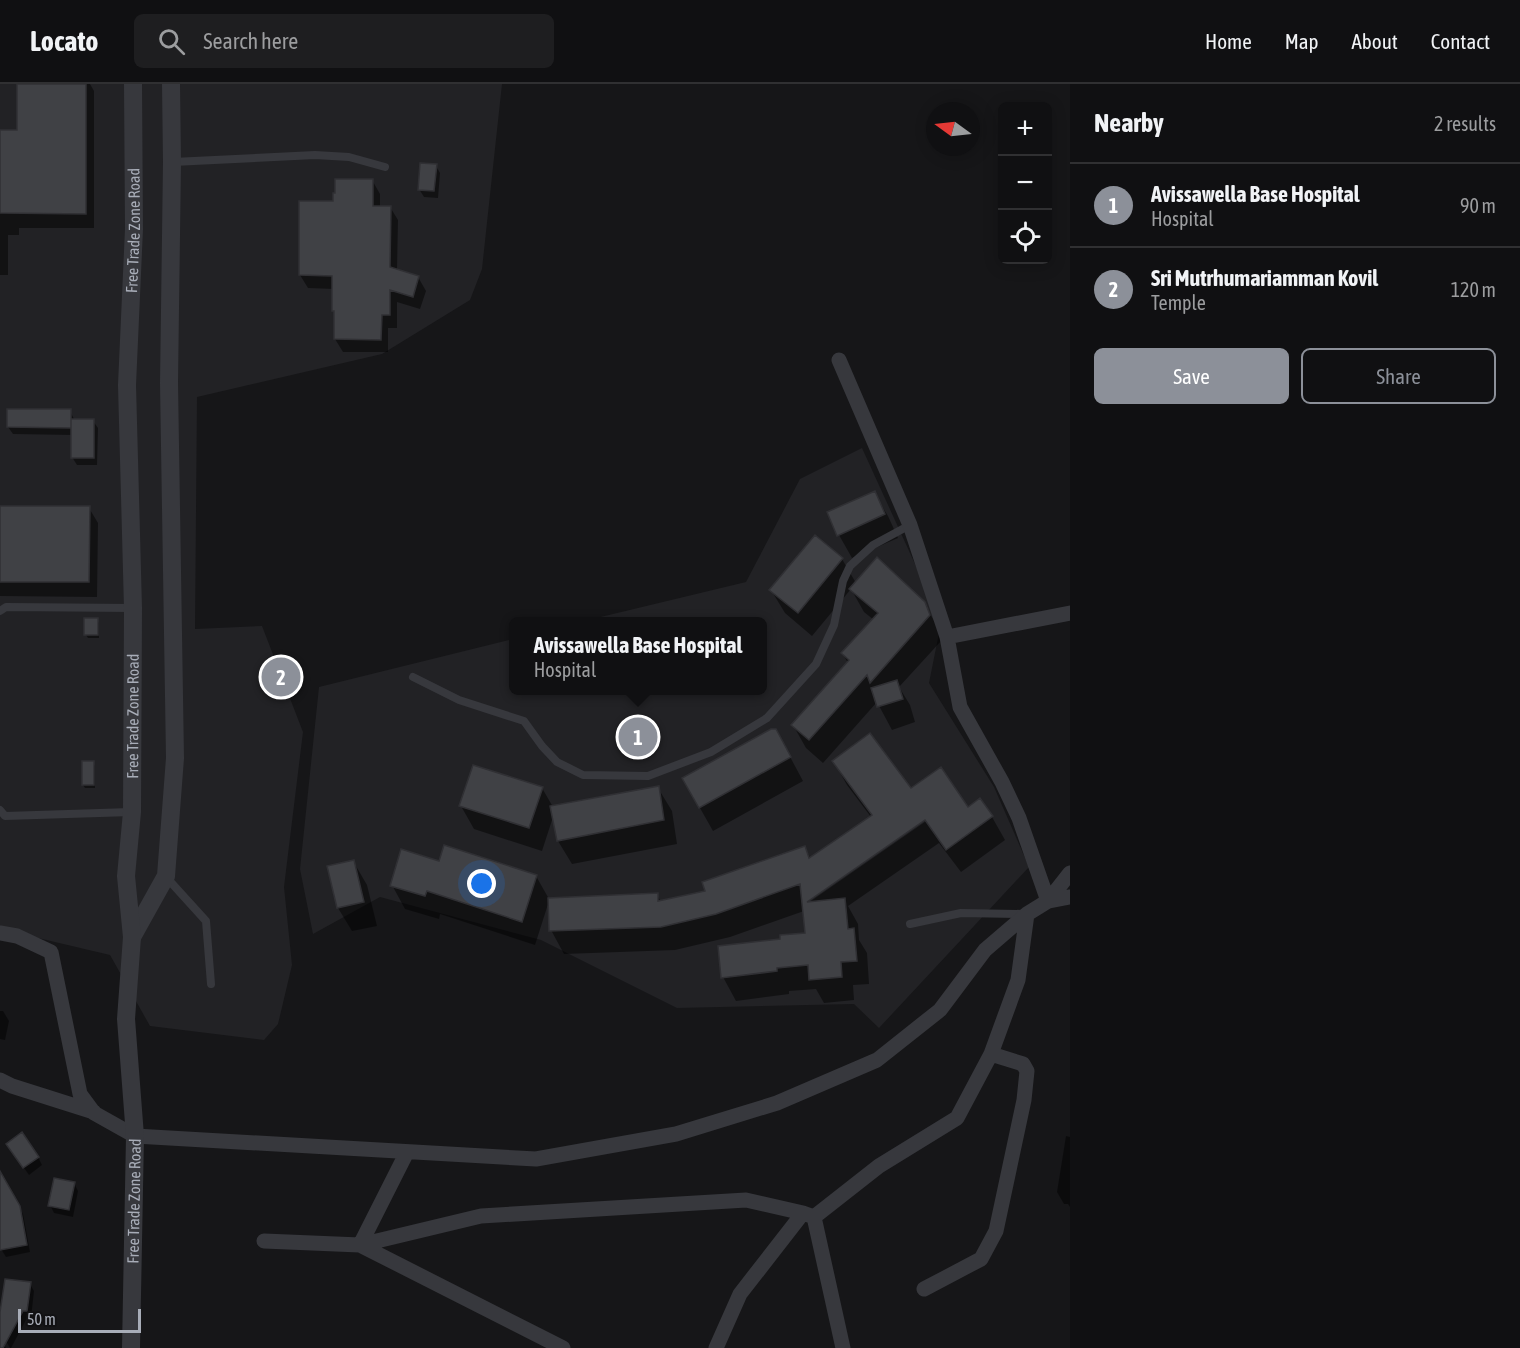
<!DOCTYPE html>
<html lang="en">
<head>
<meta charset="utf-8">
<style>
	body { margin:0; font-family:"Asap Condensed",sans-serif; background:#1e1e20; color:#f1f3f6 }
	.controls { position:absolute; right:18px; top:18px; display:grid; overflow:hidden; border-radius:9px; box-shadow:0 3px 15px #0003 }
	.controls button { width:54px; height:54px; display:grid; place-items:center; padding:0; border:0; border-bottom:2px solid #303032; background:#101012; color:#f1f3f6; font:30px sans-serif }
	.compass { position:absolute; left:926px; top:18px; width:54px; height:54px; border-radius:50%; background:#101012; box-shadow:0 3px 15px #0003; rotate:285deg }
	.scale { position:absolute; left:18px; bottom:15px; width:123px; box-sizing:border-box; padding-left:6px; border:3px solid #a8adb8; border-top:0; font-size:16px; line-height:21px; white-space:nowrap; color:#a8adb8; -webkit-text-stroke:4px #111113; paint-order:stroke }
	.you { position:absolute; left:482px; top:800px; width:21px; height:21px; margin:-15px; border:4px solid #fff; border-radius:50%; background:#1a73e8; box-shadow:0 0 0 9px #1a73e833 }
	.badge { display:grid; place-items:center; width:39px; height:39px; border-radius:50%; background:#8c9099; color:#fff; font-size:20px; font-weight:700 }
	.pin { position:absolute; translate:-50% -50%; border:3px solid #fff; box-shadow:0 2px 6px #0006 }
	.popup { position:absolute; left:509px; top:533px; width:258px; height:78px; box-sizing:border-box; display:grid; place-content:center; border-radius:9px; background:#101012; filter:drop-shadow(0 2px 4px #0005); font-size:20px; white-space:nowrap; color:#9c9d9f }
	.popup b { font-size:22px; color:#f1f3f6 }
	.popup::after { content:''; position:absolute; left:50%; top:100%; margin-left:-12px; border:12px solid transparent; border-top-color:#101012 }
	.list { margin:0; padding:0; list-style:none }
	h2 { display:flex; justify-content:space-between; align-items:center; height:78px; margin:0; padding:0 24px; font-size:26px }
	h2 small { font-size:20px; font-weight:400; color:#9c9d9f }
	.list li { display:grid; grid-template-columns:39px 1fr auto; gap:18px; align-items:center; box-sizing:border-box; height:84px; padding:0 24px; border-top:2px solid #303032 }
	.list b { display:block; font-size:22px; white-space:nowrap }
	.list p { margin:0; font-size:20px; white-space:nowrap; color:#9c9d9f }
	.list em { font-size:20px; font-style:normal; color:#9c9d9f }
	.actions { display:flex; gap:12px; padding:18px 24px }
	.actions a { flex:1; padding:14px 0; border:2px solid #8c9099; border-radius:9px; text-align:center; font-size:21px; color:#8c9099 }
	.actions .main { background:#8c9099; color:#fff }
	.icon { flex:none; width:33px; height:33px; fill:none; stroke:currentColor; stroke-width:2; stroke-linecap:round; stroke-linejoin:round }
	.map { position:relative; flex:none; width:1070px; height:1264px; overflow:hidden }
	header { display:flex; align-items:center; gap:36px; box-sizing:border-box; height:84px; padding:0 30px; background:#101012; border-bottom:2px solid #303032 }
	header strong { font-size:28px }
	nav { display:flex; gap:33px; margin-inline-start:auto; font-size:21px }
	.search { width:420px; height:54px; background:#1e1e20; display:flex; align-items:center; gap:15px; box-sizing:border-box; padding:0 21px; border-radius:9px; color:#9c9d9f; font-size:22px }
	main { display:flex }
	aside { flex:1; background:#101012 }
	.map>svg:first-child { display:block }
</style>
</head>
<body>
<header>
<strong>Locato</strong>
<div class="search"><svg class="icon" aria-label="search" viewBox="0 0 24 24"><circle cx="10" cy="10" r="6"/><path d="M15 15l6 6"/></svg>Search here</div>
<nav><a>Home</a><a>Map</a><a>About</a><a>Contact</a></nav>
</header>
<main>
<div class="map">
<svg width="1070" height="1264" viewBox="0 0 1070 1264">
	<rect width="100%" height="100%" fill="#161618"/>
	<path fill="#222225" d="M 0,0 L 502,0 L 482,185 L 470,216 L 382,270 L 197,313 L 195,545 L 262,542 L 303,648 L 284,803 L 292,881 L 278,940 L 264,956 L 150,942 L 110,871 L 0,845 Z
		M 862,364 L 936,526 L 939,549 L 929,599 L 994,703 L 1029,783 L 879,944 L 854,920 L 677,924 L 541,856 L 380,813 L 313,850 L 300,785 L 319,603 L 513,555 L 514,606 L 762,606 L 762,538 L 584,537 L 746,498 L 800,395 Z"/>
	<path fill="#0007" fill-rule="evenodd" d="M 18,0 L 90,0 L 94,7 L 94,144 L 19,144 L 19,151 L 8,151 L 8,191 L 0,191 L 0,47 L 18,47 Z
		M 436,82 L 440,89 L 438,114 L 424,113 L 419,105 Z
		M 372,96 L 380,110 L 380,123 L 390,123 L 398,136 L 397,186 L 418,193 L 426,207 L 420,225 L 397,218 L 397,244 L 388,244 L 388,268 L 343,268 L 335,255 L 334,205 L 308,204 L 300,191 L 334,119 Z
		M 70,327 L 75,337 L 93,337 L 98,344 L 97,381 L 77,381 L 72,373 L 73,351 L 13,350 L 8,343 Z
		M 874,409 L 888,432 L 898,454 L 852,474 L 839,451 Z
		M 0,423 L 89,424 L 98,439 L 97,513 L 0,512 Z
		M 815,453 L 842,475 L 856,499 L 924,519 L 938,544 L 942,556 L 899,603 L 910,621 L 915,638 L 892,646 L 877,618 L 823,679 L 806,664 L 793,641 L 848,579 L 843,570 L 874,536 L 864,528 L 851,505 L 812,552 L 785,529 L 771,506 Z
		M 97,536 L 99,539 L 99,554 L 88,554 L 86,551 Z
		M 788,669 L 803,697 L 713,747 L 700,724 Z
		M 834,678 L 911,706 L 992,733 L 1005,756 L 961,788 L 939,759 L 848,822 L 858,840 L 859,856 L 867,869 L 869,900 L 853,901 L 854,916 L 824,919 L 816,905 L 789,907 L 789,910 L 736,917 L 723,893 L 782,856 L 807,850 L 804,827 L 730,853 L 675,866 L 564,870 L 551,846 L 549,817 L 535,861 L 440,830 L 439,835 L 405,825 L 392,801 L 440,779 L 536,792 L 549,815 L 657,811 L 661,818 L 707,808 L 804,763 L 811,775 L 871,733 L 847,701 ZM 930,731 L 932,733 L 808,819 L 808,816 Z
		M 93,679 L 95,682 L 95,704 L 85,704 L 83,701 Z
		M 542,704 L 553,723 L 658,704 L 672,727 L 677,760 L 572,780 L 558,757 L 553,733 L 542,767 L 474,745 L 461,722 Z
		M 353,777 L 367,801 L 377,842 L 352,847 L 338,824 L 329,784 Z
		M 0,927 L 3,927 L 9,937 L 5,956 L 0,955 Z
		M 1066,1052 L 1070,1053 L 1070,1123 L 1068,1120 L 1064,1120 L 1057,1108 Z
		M 12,1067 L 38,1073 L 42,1081 L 29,1091 Z
		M 5,1099 L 23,1130 L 30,1168 L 6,1173 L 1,1165 L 0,1158 L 0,1102 Z
		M 74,1099 L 78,1107 L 73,1133 L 54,1129 L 50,1121 Z
		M 14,1197 L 30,1200 L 34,1207 L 31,1234 L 27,1234 L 11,1264 L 0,1264 L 0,1222 ZM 3,1252 L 10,1264 L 6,1264 L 0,1254 Z"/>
	<path fill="#404145" stroke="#303034" stroke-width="1.5" d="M 17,0 L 86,0 L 86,130 L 0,129 L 0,46 L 17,46 Z
		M 420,79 L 437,80 L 434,107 L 418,106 Z
		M 335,95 L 373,95 L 373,122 L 391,122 L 390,183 L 419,192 L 413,213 L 390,206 L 390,231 L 382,231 L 381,256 L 334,255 L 334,227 L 332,227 L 332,192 L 299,191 L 299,117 L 333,117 L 333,109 L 335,109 Z
		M 7,325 L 71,325 L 71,344 L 7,343 Z
		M 71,335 L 94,335 L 94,374 L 71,374 Z
		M 875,407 L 885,430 L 837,452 L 827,428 Z
		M 0,422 L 90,422 L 89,498 L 0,498 Z
		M 815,451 L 843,474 L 798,529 L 769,506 Z
		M 877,473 L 925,518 L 930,531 L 870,599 L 867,591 L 809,656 L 791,641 L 849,576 L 841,569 L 878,529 L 849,505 Z
		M 84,534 L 98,534 L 98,551 L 84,551 Z
		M 897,596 L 903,615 L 877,623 L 871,604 Z
		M 771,645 L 776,645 L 791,673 L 699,724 L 682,694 Z
		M 870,649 L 911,704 L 941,683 L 968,723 L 980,714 L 993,732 L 946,766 L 925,736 L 807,818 L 845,814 L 848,845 L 854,844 L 857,877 L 841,878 L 842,893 L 809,896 L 808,881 L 777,884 L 777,887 L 721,894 L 718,862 L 780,855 L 780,851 L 805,849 L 800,800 L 716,830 L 661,843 L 549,847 L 548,814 L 658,809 L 658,817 L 705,807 L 702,798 L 805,762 L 809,774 L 872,731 L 832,677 Z
		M 82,677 L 94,677 L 94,701 L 82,701 Z
		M 473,681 L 543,703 L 529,744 L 459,722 Z
		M 659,702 L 664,736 L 557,757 L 550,722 Z
		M 444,761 L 537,791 L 522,838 L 427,807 L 425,812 L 390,802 L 401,765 L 439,777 Z
		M 354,776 L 364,818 L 337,824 L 327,782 Z
		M 22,1048 L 39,1073 L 23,1084 L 6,1060 Z
		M 0,1087 L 20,1122 L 27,1161 L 0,1166 Z
		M 54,1094 L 75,1098 L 69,1126 L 48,1122 Z
		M 5,1195 L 31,1198 L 27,1227 L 23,1227 L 3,1264 L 0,1264 L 0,1228 Z"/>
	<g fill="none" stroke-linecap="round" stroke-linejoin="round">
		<path stroke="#37383d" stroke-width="8" d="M 173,78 L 315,71 L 349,73 L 385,83
			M 0,527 L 6,523 L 133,524
			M 413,593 L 459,616 L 524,637 L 542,662 L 557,678 L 583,691 L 648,692 L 711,668 L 767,634 L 816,580 L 834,541 L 843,497 L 850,482 L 873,461 L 910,441
			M 0,726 L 5,732 L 131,728
			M 167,794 L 206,837 L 211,900
			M 910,840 L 961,829 L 1024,830"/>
		<path stroke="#37383d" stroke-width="15" d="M 839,276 L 910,441 L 947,553 L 960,623 L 1002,698 L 1019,734 L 1048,817
			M 947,553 L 1070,529
			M 1048,817 L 1070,789
			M 0,849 L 17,852 L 51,868 L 80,1010 L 94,1029 L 135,1052 L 536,1075 L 676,1050 L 777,1019 L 877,976 L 940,926 L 985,866 L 1027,830 L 1048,817 L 1070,813
			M 0,996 L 12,1002 L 94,1028
			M 407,1068 L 360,1161 L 563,1264
			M 264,1157 L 360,1161 L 481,1132 L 746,1116 L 803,1129 L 814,1133
			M 924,1205 L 981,1175 L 996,1147 L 1024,1016 L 1027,987 L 1023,980 L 991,970
			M 716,1264 L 740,1210 L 803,1129
			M 843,1264 L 814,1133 L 879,1082 L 957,1034 L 991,970 L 1018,896 L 1027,830"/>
		<g stroke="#37383d" stroke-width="18">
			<path d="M 132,853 L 166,792 L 175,674 L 169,299 L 172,78 L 171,0"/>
			<path id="s1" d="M 131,1264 L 135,1052 L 126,935 L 132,853 L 126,792 L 132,728 L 133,524 L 127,301 L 134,145 L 133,0"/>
		</g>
	</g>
	<g text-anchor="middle" stroke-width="4.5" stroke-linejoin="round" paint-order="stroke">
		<g font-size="16" fill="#a8adb8" stroke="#111113">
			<text dy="6" stroke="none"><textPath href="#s1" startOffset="1119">Free Trade Zone Road</textPath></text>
			<text dy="6" stroke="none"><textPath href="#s1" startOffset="633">Free Trade Zone Road</textPath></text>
			<text dy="6" stroke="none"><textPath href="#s1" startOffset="147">Free Trade Zone Road</textPath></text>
		</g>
	</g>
</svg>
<div class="controls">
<button>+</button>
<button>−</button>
<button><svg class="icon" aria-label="locate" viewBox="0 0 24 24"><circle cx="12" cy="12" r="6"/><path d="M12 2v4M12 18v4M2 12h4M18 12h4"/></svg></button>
</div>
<svg class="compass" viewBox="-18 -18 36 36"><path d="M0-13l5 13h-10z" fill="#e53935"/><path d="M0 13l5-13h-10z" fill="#9c9d9f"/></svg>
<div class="scale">50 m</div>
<div class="you"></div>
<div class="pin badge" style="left:638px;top:653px">1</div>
<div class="popup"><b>Avissawella Base Hospital</b>Hospital</div>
<div class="pin badge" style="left:281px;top:593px">2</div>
</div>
<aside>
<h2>Nearby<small>2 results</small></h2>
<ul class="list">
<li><span class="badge">1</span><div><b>Avissawella Base Hospital</b><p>Hospital</p></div><em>90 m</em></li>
<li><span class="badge">2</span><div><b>Sri Mutrhumariamman Kovil</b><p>Temple</p></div><em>120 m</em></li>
</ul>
<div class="actions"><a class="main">Save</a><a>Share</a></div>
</aside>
</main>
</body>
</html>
